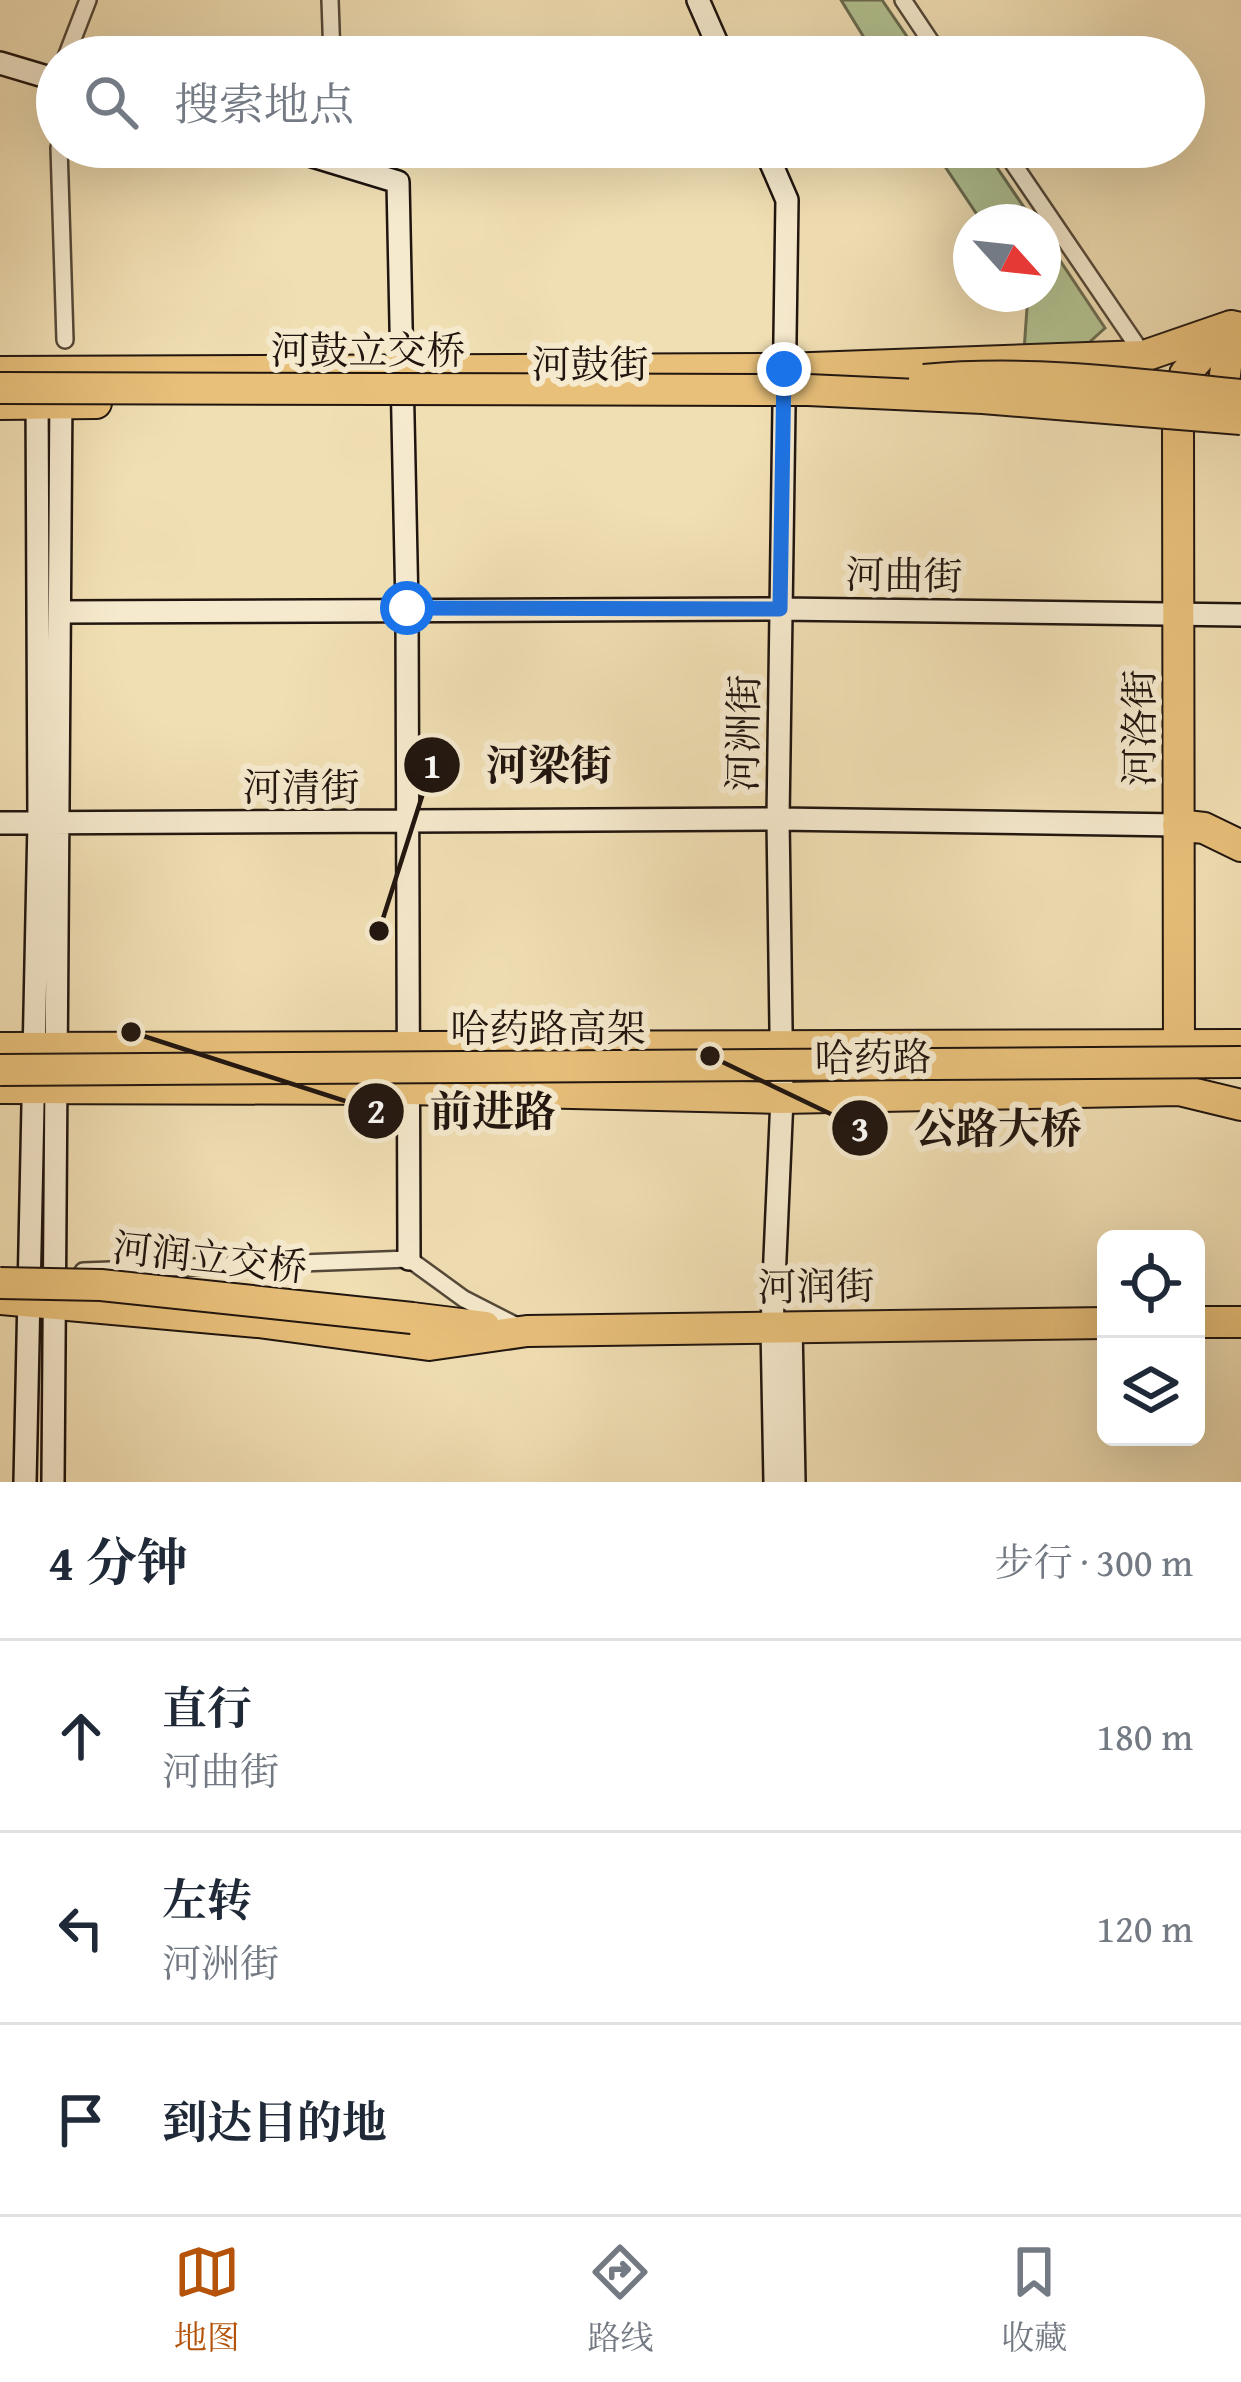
<!DOCTYPE html>
<html lang="zh">
<head>
<meta charset="utf-8">
<style>
	body { margin:0; font-family:"Gentium Book Plus","Noto Serif SC",serif; background:#f6f6f7; color:#1f2937 }
	.controls { position:absolute; right:36px; bottom:36px; display:grid; overflow:hidden; border-radius:18px; box-shadow:0 12px 48px #0002 }
	.controls button { width:108px; height:108px; display:grid; place-items:center; padding:0; border:0; border-bottom:3px solid #e0e1e3; background:#fff; color:#1f2937; font:60px sans-serif }
	.compass { position:absolute; left:953px; top:204px; width:108px; height:108px; border-radius:50%; background:#fff; box-shadow:0 12px 48px #0002; rotate:117deg }
	.stop { position:absolute; width:36px; height:36px; margin:-27px; border:9px solid #1a73e8; border-radius:50%; background:#fff }
	.stop.end { background:#1a73e8; border-color:#fff; box-shadow:0 3px 12px #0008 }
	.list { margin:0; padding:0; list-style:none }
	h2 { display:flex; justify-content:space-between; align-items:center; height:156px; margin:0; padding:0 48px; font-size:51px }
	h2 small { font-size:39px; font-weight:400; color:#747a83 }
	.list li { display:grid; grid-template-columns:78px 1fr auto; gap:36px; align-items:center; box-sizing:border-box; height:192px; padding:0 48px; border-top:3px solid #e0e1e3 }
	.list b { display:block; font-size:45px; white-space:nowrap }
	.list p { margin:0; font-size:39px; white-space:nowrap; color:#747a83 }
	.list em { font-size:39px; font-style:normal; color:#747a83 }
	.icon { flex:none; width:66px; height:66px; fill:none; stroke:currentColor; stroke-width:2; stroke-linecap:round; stroke-linejoin:round }
	.map { position:relative; flex:none; width:1241px; height:1482px; overflow:hidden }
	.search { position:absolute; background:#fff; box-shadow:0 12px 48px #0002; left:36px; right:36px; top:36px; height:132px; display:flex; align-items:center; gap:30px; box-sizing:border-box; padding:0 42px; border-radius:66px; color:#747a83; font-size:45px }
	.sheet { height:732px; background:#fff }
	nav { display:flex; justify-content:space-around; align-items:center; box-sizing:border-box; height:168px; border-top:3px solid #e0e1e3; background:#fff; font-size:33px; color:#747a83 }
	nav a { display:grid; justify-items:center; gap:6px }
	nav .on { color:#b45309 }
	.map>svg:first-child { display:block }
</style>
</head>
<body>
<div class="map">
<svg width="1241" height="1482" viewBox="0 0 1241 1482">
	<rect width="100%" height="100%" fill="#f1dfb4"/>
	<filter id="stains"><feTurbulence type="fractalNoise" baseFrequency=".00167" numOctaves="4"/><feColorMatrix values="0 0 0 0 .2 0 0 0 0 .09 0 0 0 0 .02 0 0 0 .5 -.17"/></filter>
	<radialGradient id="worn" r=".72"><stop offset=".6" stop-color="#630" stop-opacity="0"/><stop offset="1" stop-color="#630" stop-opacity=".3"/></radialGradient>
	<path fill="#b3c392" stroke="#6a6c50" stroke-width="3" d="M 841,0 L 882,0 L 921,57 L 876,57 Z
		M 932,147 L 983,147 L 1034,222 L 982,222 Z
		M 1043,235 L 1105,328 L 1083,348 L 1024,351 L 1028,294 L 1043,294 Z"/>
	<g fill="none" stroke-linecap="round" stroke-linejoin="round">
		<g stroke="#544838" stroke-width="20">
			<path id="street" d="M 330,0 L 332,57
				M 903,0 L 941,57
				M 66,57 L 88,0
				M 59,147 L 65,340
				M 1002,147 L 1144,356
				M 83,1271 L 409,1259 L 464,1299 L 519,1327"/>
		</g>
		<g stroke="#20150f" stroke-width="26">
			<path id="secondary" d="M 698,0 L 723,57
				M 0,63 L 57,80
				M 283,147 L 398,182 L 407,608 L 409,1259
				M 764,147 L 787,200 L 778,819 L 782,1098 L 772,1326 L 775,1482
				M 61,612 L 780,609 L 1241,615
				M 0,823 L 778,819 L 1178,825
				M 791,1325 L 794,1482
				M 25,1482 L 39,822 L 37,391
				M 53,1482 L 61,391"/>
		</g>
		<g stroke="#20150f" stroke-width="34">
			<path id="highway" d="M 0,372 L 784,369 L 1144,356 L 1231,326 L 1241,328
				M 0,404 L 96,403
				M 1220,415 L 1231,326
				M 1178,825 L 1204,828 L 1241,846
				M 0,1048 L 1241,1045
				M 1179,1066 L 1178,425 L 1185,374 L 1219,335
				M 0,1088 L 408,1089 L 782,1098 L 1179,1090 L 1241,1105
				M 0,1299 L 258,1322 L 429,1345 L 527,1331 L 1106,1323
				M 412,1318 L 485,1327
				M 1196,1322 L 1241,1322"/>
		</g>
		<use href="#street" stroke="#f6eace" stroke-width="15"/>
		<use href="#secondary" stroke="#f6eace" stroke-width="21"/>
		<use href="#highway" stroke="#e8c07a" stroke-width="30"/>
		<g stroke="#20150f" stroke-width="34" stroke-linecap="butt">
			<path id="highway-bridge" d="M 924,380 C 1031,370 1135,384 1241,395
				M 0,388 L 808,390 L 983,398 L 1241,419
				M 0,1070 L 1241,1062
				M 0,1283 L 101,1285 L 412,1318"/>
		</g>
		<use href="#highway-bridge" stroke="#e8c07a" stroke-width="30"/>
	</g>
	<g fill="none" stroke-linecap="round" stroke-linejoin="round">
		<path stroke="#1a73e8" stroke-width="15" d="M 407,608 L 780,609 L 784,369"/>
	</g>
	<g text-anchor="middle" stroke-width="12" stroke-linejoin="round" paint-order="stroke">
		<g font-size="39" fill="#20150f" stroke="#f6eace">
			<text x="368" y="364">河鼓立交桥</text>
			<text x="590" y="378">河鼓街</text>
			<text transform="translate(904 575) rotate(1)" y="14">河曲街</text>
			<text transform="translate(1139 728) rotate(-90)" y="14">河洛街</text>
			<text transform="translate(743 733) rotate(-89)" y="14">河洲街</text>
			<text x="301" y="801">河清街</text>
			<text x="548" y="1042">哈药路高架</text>
			<text transform="translate(873 1057) rotate(-1)" y="14">哈药路</text>
			<text transform="translate(210 1257) rotate(6)" y="14">河润立交桥</text>
			<text transform="translate(816 1286) rotate(-1)" y="14">河润街</text>
		</g>
	</g>
	<path fill="none" stroke="#20150f" stroke-width="4.5" d="M379 931L432 765M131 1032L376 1111M710 1056L860 1128"/>
	<g fill="#20150f" stroke="#f6eace" stroke-width="4.5">
		<circle cx="379" cy="931" r="12"/>
		<circle cx="131" cy="1032" r="12"/>
		<circle cx="710" cy="1056" r="12"/>
		<circle cx="432" cy="765" r="30"/>
		<circle cx="376" cy="1111" r="30"/>
		<circle cx="860" cy="1128" r="30"/>
	</g>
	<g font-size="36" text-anchor="middle" font-weight="bold" fill="#fff">
		<text x="432" y="778">1</text>
		<text x="376" y="1123">2</text>
		<text x="860" y="1141">3</text>
	</g>
	<g font-size="42" text-anchor="middle" font-weight="bold" fill="#20150f" stroke="#f6eace" stroke-width="12" stroke-linejoin="round" paint-order="stroke">
		<text x="549" y="780">河梁街</text>
		<text x="493" y="1126">前进路</text>
		<text x="998" y="1143">公路大桥</text>
	</g>
	<rect width="100%" height="100%" filter="url(#stains)"/>
	<rect width="100%" height="100%" fill="url(#worn)"/>
</svg>
<div class="controls">
<button><svg class="icon" aria-label="locate" viewBox="0 0 24 24"><circle cx="12" cy="12" r="6"/><path d="M12 2v4M12 18v4M2 12h4M18 12h4"/></svg></button>
<button><svg class="icon" aria-label="layers" viewBox="0 0 24 24"><path d="M12 4l9 5-9 5-9-5zM3 14l9 5 9-5"/></svg></button>
</div>
<svg class="compass" viewBox="-18 -18 36 36"><path d="M0-13l5 13h-10z" fill="#e53935"/><path d="M0 13l5-13h-10z" fill="#747a83"/></svg>
<div class="stop" style="left:407px;top:608px"></div>
<div class="stop end" style="left:784px;top:369px"></div>
<div class="search"><svg class="icon" aria-label="search" viewBox="0 0 24 24"><circle cx="10" cy="10" r="6"/><path d="M15 15l6 6"/></svg>搜索地点</div>
</div>
<section class="sheet">
<h2>4 分钟<small>步行 · 300 m</small></h2>
<ul class="list">
<li><svg class="icon" aria-label="ahead" viewBox="0 0 24 24"><path d="M12 20V5M6 11l6-6 6 6"/></svg><div><b>直行</b><p>河曲街</p></div><em>180 m</em></li>
<li><svg class="icon" aria-label="left" viewBox="0 0 24 24"><path d="M17 20v-9H6M10 6l-5 5 5 5"/></svg><div><b>左转</b><p>河洲街</p></div><em>120 m</em></li>
<li><svg class="icon" aria-label="arrive" viewBox="0 0 24 24"><path d="M6 21V4h12l-3 4 3 4H6"/></svg><div><b>到达目的地</b></div></li>
</ul>
</section>
<nav>
<a class="on"><svg class="icon" aria-label="map" viewBox="0 0 24 24"><path d="M3 6l6-2 6 2 6-2v14l-6 2-6-2-6 2zM9 4v14M15 6v14"/></svg>地图</a>
<a><svg class="icon" aria-label="directions" viewBox="0 0 24 24"><path d="M12 3l9 9-9 9-9-9zM9 14v-3h6M13 9l2 2-2 2"/></svg>路线</a>
<a><svg class="icon" aria-label="saved" viewBox="0 0 24 24"><path d="M7 4h10v16l-5-4-5 4z"/></svg>收藏</a>
</nav>
</body>
</html>
